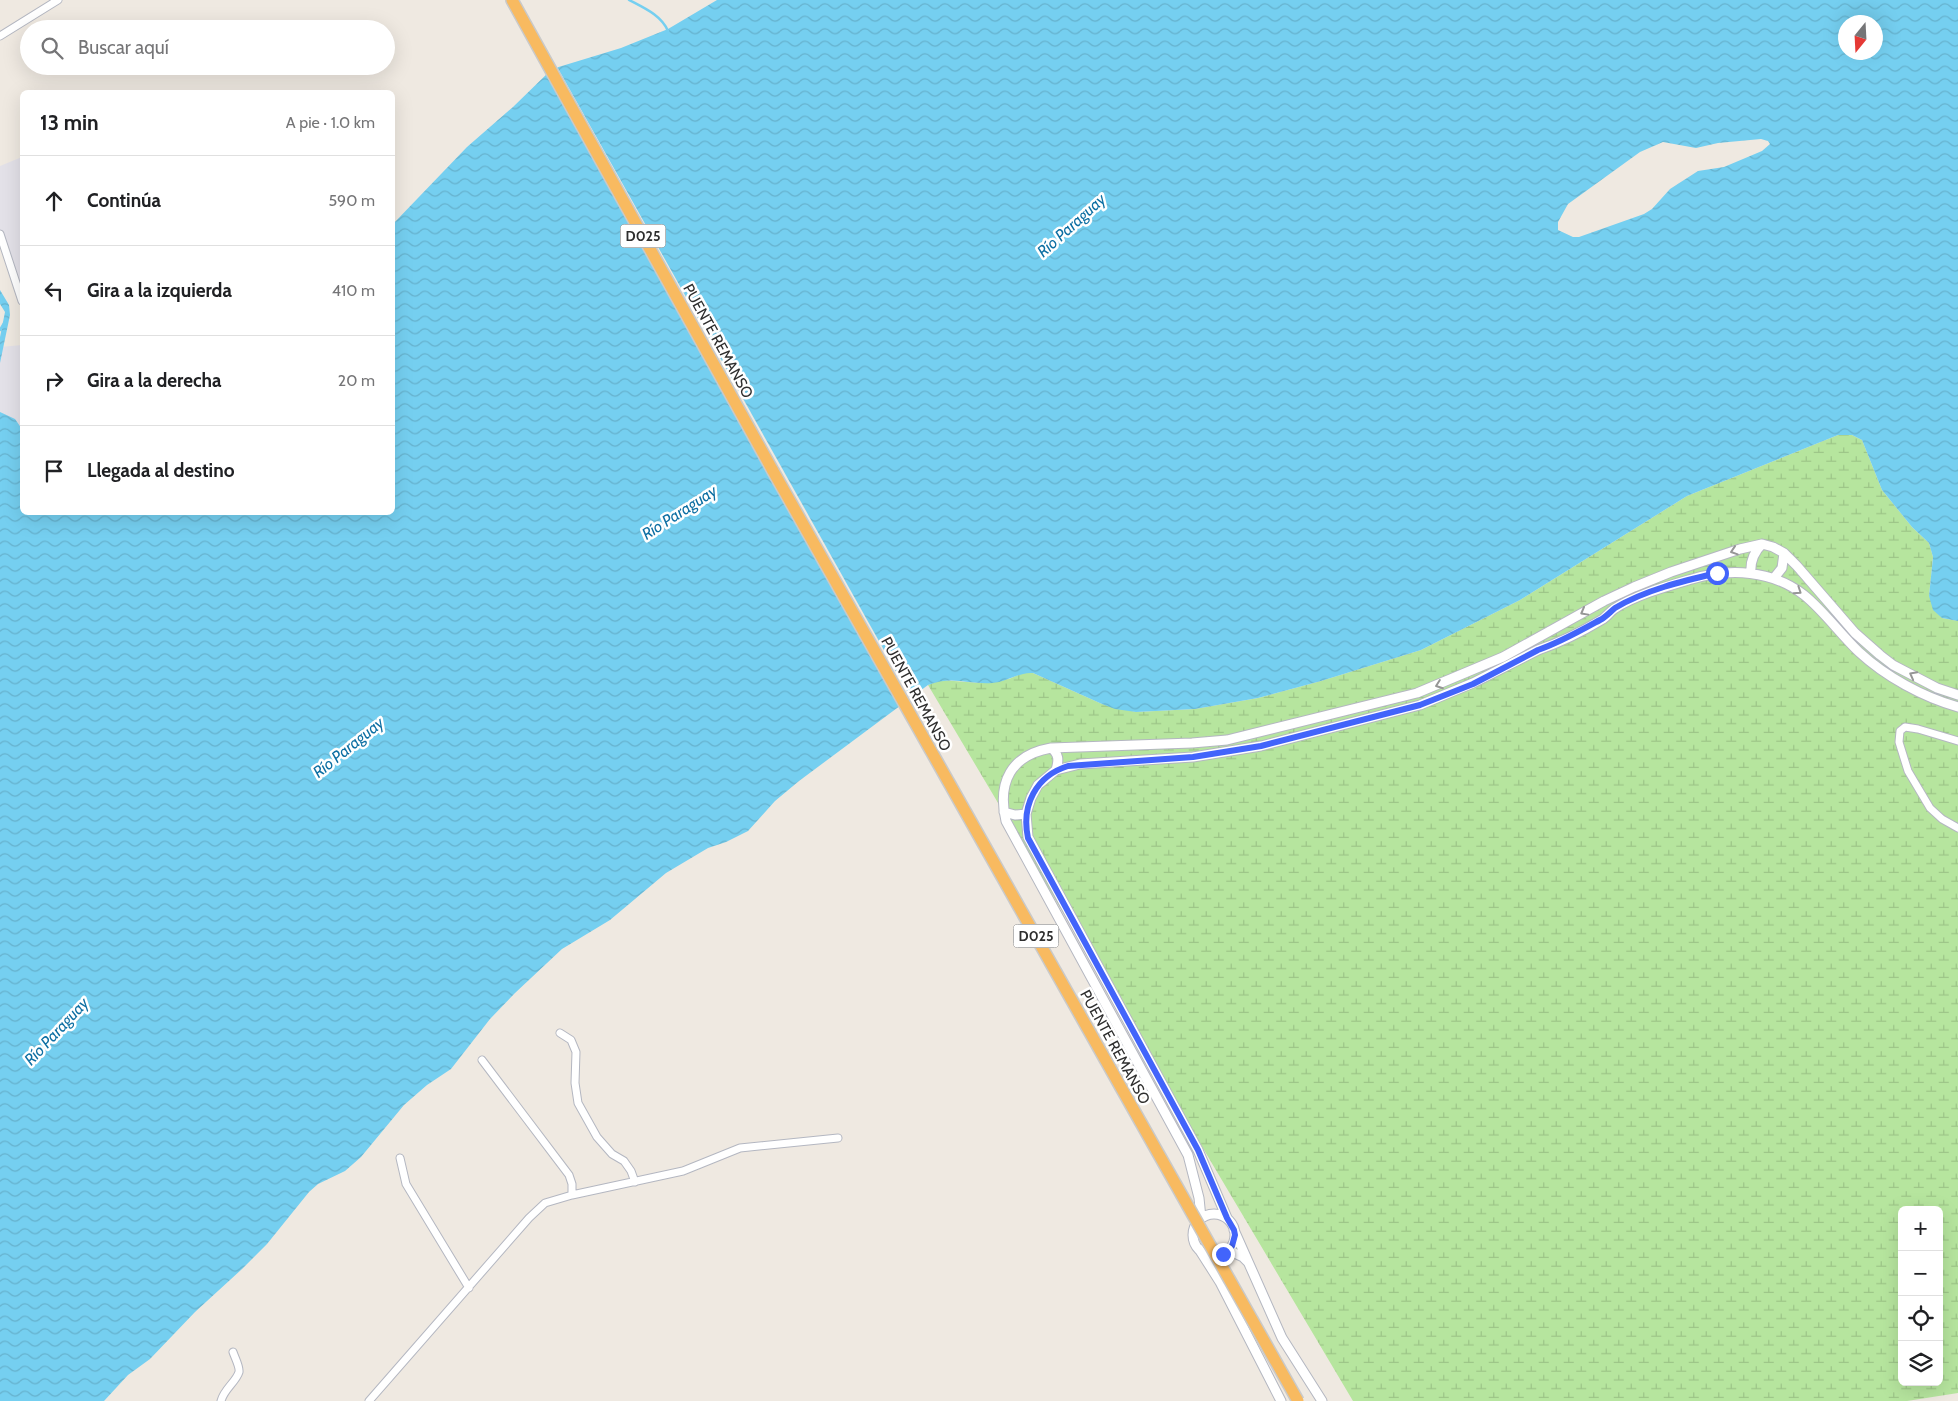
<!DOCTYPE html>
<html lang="es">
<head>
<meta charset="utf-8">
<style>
	body { margin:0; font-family:Cabin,sans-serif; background:#f6f6f6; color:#202124 }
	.controls { position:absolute; right:15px; bottom:15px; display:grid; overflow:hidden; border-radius:8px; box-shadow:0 5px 20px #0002 }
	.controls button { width:45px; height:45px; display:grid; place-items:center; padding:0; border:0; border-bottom:1px solid #e0e0e0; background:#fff; color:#202124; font:25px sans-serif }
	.compass { position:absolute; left:1838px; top:15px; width:45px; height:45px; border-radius:50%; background:#fff; box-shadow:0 5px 20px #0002; rotate:198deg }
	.stop { position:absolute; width:15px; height:15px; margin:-11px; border:4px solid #4264fb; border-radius:50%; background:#fff }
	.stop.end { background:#4264fb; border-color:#fff; box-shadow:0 1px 5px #0008 }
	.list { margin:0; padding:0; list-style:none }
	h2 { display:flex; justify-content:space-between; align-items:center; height:65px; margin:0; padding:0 20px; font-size:21px }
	h2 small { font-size:16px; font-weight:400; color:#757577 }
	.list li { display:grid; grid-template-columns:32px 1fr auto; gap:15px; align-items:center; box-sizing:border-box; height:90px; padding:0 20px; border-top:1px solid #e0e0e0 }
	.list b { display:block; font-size:19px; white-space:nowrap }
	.list em { font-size:16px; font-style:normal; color:#757577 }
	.icon { flex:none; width:28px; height:28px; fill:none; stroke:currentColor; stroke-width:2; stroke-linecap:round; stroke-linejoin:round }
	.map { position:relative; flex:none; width:1958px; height:1401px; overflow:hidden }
	.search { position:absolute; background:#fff; box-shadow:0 5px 20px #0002; left:20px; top:20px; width:375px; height:55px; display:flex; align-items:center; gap:12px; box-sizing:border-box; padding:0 18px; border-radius:28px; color:#757577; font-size:19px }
	.panel { position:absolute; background:#fff; box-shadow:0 5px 20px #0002; left:20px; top:90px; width:375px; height:425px; border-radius:8px }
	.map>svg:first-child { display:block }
</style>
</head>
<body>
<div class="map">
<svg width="1958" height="1401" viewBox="0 0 1958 1401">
	<defs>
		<pattern id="wetland-marsh" width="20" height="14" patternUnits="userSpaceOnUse" patternTransform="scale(1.25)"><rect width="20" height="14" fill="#b6e59e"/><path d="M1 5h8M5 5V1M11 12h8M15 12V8" fill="none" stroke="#9dc588"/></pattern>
		<pattern id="water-waves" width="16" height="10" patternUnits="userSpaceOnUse" patternTransform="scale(1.25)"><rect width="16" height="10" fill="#75cff0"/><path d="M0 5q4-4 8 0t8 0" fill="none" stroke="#66b2ce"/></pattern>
	</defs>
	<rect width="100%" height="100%" fill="#efe9e1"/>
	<path fill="#e3e1e8" d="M 22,157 L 22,301 L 0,235 L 0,166 Z
		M 22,345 L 22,498 L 0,502 L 0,347 Z"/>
	<path fill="url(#wetland-marsh)" fill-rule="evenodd" d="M 1838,435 L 1852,435 L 1862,440 L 1882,490 L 1912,527 L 1929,543 L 1933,557 L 1929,596 L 1942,618 L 1958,621 L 1958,1393 L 1907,1401 L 1353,1401 L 928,685 L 941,680 L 980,683 L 1009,679 L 1025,672 L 1033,673 L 1102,704 L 1136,712 L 1195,709 L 1258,698 L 1321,681 L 1421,650 L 1520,600 L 1687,496 ZM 1902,1210 L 1939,1210 L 1939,1382 L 1902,1382 Z"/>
	<path fill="url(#water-waves)" fill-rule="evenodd" d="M 717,0 L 1958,0 L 1958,621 L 1942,618 L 1933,610 L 1929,596 L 1933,557 L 1929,543 L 1912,527 L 1882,490 L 1862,440 L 1852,435 L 1838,435 L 1687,496 L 1520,600 L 1421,650 L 1321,681 L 1258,698 L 1195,709 L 1136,712 L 1115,709 L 1102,704 L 1033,673 C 1021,672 1011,679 999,682 C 973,687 954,674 928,685 L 799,781 L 775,801 L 748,831 L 726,842 L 708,848 L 666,873 L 610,920 L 562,949 L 515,993 L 490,1019 L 451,1069 L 427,1085 L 404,1105 L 361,1157 L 345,1171 L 318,1184 L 309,1192 L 267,1244 L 242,1269 L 195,1312 L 150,1359 L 128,1375 L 104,1401 L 0,1401 L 0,412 L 15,419 L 22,429 L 22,512 L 392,512 L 393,224 L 467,147 L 513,107 L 552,69 L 621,48 L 668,29 ZM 1846,22 L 1876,22 L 1876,52 L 1846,52 ZM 1761,139 L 1768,141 L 1770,144 L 1762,151 L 1724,167 L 1698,171 L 1670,189 L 1652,209 L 1644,214 L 1579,237 L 1573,237 L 1558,230 L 1558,222 L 1568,204 L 1640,152 L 1663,142 L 1696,148 L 1718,143 Z
		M 0,290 L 9,305 L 10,315 L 0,363 L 0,337 L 5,312 L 0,304 Z"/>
	<path fill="#efe9e1" d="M 556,65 L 912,700 L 902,707 L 550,67 Z"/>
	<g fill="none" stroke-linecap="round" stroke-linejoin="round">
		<path stroke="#75cff0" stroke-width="2.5" d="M 629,0 C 644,8 661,15 668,31
			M 0,330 L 6,320"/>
		<g stroke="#b4b7c1" stroke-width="9">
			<path id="minor" d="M 0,36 L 58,0
				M 0,234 L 22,301
				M 1958,741 L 1918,729 L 1905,727 L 1900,731 L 1899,742 L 1908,771 L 1930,808 L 1942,819 L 1958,828
				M 560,1033 L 571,1040 L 576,1052 L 575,1083 L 578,1103 L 597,1137 L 612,1154 L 624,1161 L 631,1171 L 635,1182
				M 482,1060 L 569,1175 L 572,1184 L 572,1195
				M 400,1158 L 406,1184 L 469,1288
				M 221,1401 C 224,1389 236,1382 239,1372 C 240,1367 235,1358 233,1352
				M 369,1401 L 529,1218 L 545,1203 L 572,1195 L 683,1171 L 740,1148 L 838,1138"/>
		</g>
		<g stroke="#b4b7c1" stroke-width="11">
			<path id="tertiary" d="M 1751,573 C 1750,561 1754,552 1762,544
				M 1774,578 L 1782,568 L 1784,553
				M 1051,748 C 1059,754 1059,760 1056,770
				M 1004,812 L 1015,815 L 1026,814
				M1193 1235a21 21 0 1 1 42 0a21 21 0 1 1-42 0Z
				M 1201,1218 L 1199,1198 L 1188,1155 L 1006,821 C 997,782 1011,755 1051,748 L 1192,743 L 1227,740 L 1417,693 L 1503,657 L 1604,601 L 1634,587 L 1671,572 L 1740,549 L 1762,544 L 1773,547 L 1784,553 L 1797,566 L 1855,633 L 1880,655 L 1893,665 L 1937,688 L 1958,695
				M 1227,1218 L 1198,1150 L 1028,837 L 1026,814 L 1031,798 L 1038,785 L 1056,770 L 1080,764 L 1193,757 L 1261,746 L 1420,705 L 1473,683 L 1538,650 C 1559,643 1583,631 1603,619 C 1607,616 1610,612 1614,609 C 1635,595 1668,586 1692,579 C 1730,568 1772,570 1804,595 C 1824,611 1840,634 1859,652 C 1886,677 1923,697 1958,707
				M 1234,1230 L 1282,1338 L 1322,1401
				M 1199,1249 L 1220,1282 L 1281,1401
				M 1228,1250 L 1243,1257 L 1248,1262"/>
		</g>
		<g stroke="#c9c9c9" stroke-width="14">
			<path id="trunk" d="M 512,0 L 773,471"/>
		</g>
		<use href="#minor" stroke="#fff" stroke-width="7"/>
		<use href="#tertiary" stroke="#fff" stroke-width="9"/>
		<use href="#trunk" stroke="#f8ba60" stroke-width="11"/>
		<g stroke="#c9c9c9" stroke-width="14" stroke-linecap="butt">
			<path id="trunk-bridge" d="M 773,471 L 1298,1401"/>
		</g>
		<use href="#trunk-bridge" stroke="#f8ba60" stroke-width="11"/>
	</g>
	<defs><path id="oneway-chevron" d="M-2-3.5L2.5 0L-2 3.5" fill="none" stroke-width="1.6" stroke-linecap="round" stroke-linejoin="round" transform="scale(1.25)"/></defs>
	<g stroke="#969696">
		<use href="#oneway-chevron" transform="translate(1734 551) rotate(162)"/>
		<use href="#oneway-chevron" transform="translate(1798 591) rotate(34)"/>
		<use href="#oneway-chevron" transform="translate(1584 612) rotate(151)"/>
		<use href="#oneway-chevron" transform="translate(1913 675) rotate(-152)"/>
		<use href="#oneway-chevron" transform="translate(1439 685) rotate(160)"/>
	</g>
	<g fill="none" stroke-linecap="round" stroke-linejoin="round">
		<path stroke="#4264fb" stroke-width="6" d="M 1223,1254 L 1232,1246 L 1235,1235 L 1234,1230 L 1227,1218 L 1198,1150 L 1028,838 C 1021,805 1036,776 1068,766 L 1193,757 L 1261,746 L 1420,705 L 1473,684 L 1538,650 C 1559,643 1580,631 1600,620 C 1606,617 1610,612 1615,608 C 1645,590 1683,581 1717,573"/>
	</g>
	<g text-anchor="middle" stroke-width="5" stroke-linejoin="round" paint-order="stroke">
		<g fill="#fff" stroke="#6d6d6d" stroke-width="1">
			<rect x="620.5" y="224.5" width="45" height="23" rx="4"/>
			<rect x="1013.5" y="924.5" width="45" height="23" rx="4"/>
		</g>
		<g font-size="14" font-weight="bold" fill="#2e2e2e">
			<text x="643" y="241">D025</text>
			<text x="1036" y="941">D025</text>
		</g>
		<g font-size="15" fill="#2e2e2e" stroke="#fff">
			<text transform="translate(718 341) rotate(61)" y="5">PUENTE REMANSO</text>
			<text transform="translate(916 694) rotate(61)" y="5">PUENTE REMANSO</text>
			<text transform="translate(1115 1047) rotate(61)" y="5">PUENTE REMANSO</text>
		</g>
		<g font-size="16" font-style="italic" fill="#0d6fa3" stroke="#fff">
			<text transform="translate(1071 225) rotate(-42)" y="6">Río Paraguay</text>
			<text transform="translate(679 512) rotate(-33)" y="6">Río Paraguay</text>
			<text transform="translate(348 747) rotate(-39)" y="6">Río Paraguay</text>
			<text transform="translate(56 1031) rotate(-47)" y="6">Río Paraguay</text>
		</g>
	</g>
</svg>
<div class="controls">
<button>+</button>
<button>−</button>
<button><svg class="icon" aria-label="locate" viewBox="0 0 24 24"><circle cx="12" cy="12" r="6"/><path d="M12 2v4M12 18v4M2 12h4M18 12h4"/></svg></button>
<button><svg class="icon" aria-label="layers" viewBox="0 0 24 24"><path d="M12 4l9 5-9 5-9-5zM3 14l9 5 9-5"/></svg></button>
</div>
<svg class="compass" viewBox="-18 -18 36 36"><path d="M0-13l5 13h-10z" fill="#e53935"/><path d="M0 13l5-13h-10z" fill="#757577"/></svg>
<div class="stop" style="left:1717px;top:573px"></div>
<div class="stop end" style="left:1223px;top:1254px"></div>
<div class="search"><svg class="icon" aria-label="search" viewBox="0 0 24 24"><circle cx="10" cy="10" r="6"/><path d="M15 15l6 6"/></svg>Buscar aquí</div>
<section class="panel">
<h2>13 min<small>A pie · 1.0 km</small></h2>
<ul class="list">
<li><svg class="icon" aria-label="ahead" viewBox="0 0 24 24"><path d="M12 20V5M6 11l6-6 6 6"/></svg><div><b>Continúa</b></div><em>590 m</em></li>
<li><svg class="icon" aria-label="left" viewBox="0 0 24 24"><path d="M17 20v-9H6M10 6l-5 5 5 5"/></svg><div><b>Gira a la izquierda</b></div><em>410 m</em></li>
<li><svg class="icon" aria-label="right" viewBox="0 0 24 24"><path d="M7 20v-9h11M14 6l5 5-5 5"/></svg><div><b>Gira a la derecha</b></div><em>20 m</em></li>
<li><svg class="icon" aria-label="arrive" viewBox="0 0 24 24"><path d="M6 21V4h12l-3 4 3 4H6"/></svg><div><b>Llegada al destino</b></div></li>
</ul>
</section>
</div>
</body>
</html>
